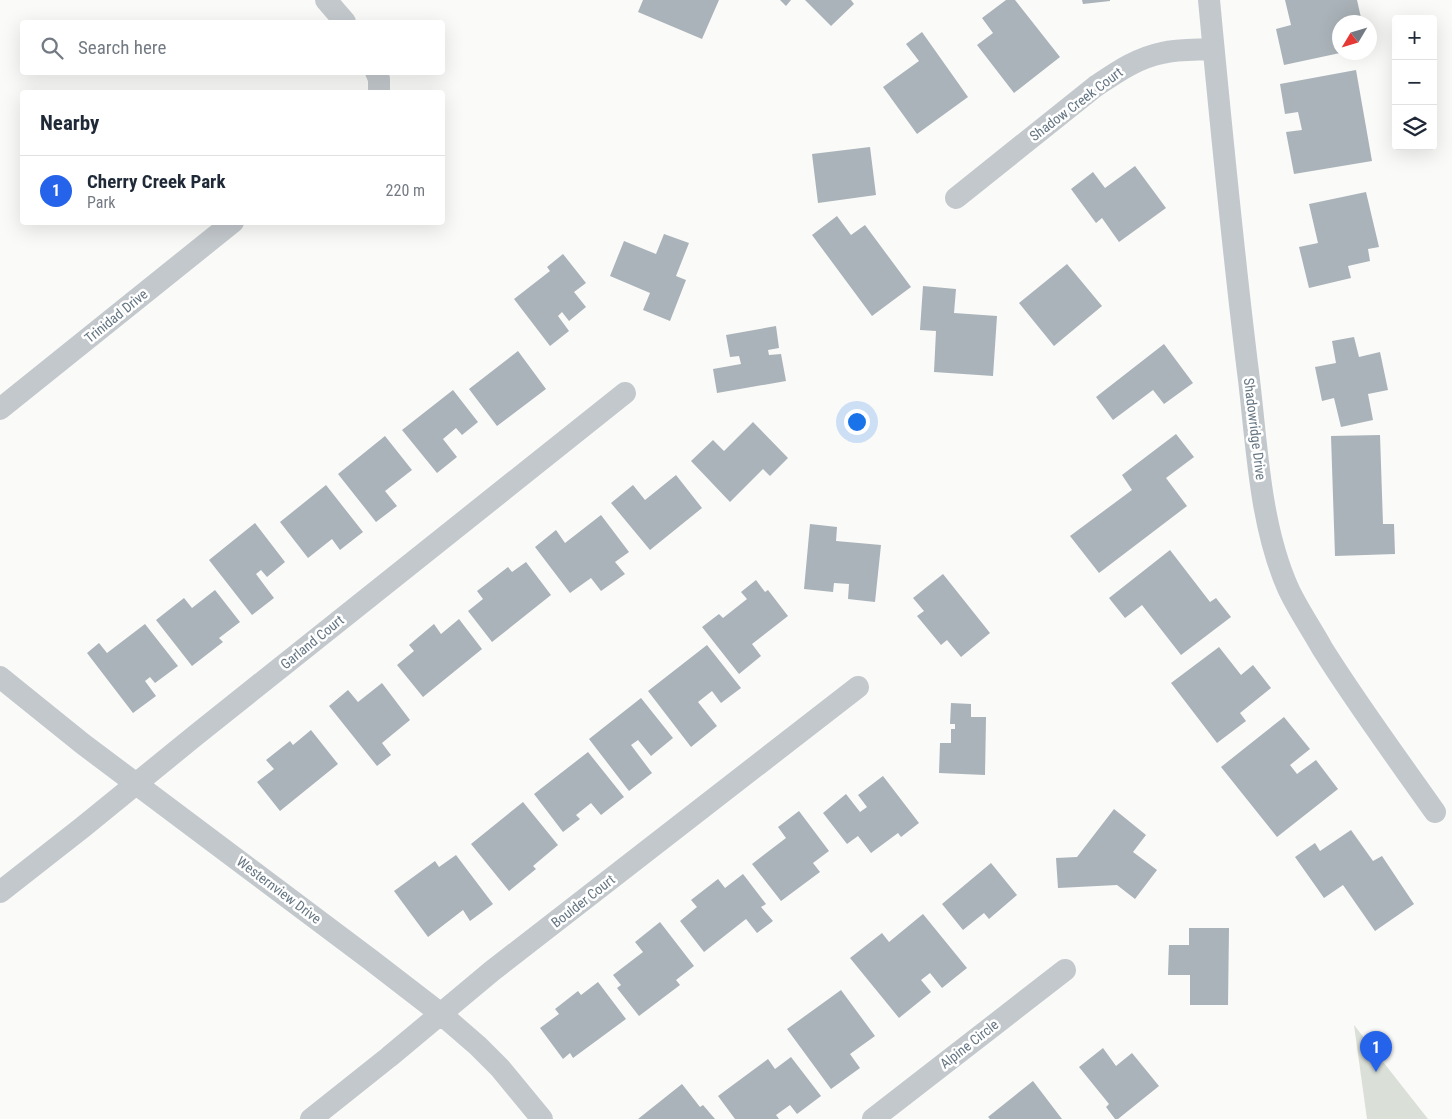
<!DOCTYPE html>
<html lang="en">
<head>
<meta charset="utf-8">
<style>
	body { margin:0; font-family:"Roboto Condensed",sans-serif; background:#f2f2f3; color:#1f2937 }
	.controls { position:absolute; right:15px; top:15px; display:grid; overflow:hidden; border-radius:5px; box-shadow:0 5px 20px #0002 }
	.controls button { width:45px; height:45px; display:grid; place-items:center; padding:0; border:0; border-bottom:1px solid #e0e1e3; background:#fff; color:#1f2937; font:25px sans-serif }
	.compass { position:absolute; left:1332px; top:15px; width:45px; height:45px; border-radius:50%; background:#fff; box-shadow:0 5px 20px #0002; rotate:232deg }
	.you { position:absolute; left:856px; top:421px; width:18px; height:18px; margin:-12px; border:4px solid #fff; border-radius:50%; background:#1a73e8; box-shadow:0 0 0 8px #1a73e833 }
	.badge { display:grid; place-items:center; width:32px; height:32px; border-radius:50%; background:#2563eb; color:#fff; font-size:16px; font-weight:700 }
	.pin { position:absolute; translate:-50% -41px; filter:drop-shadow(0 1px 2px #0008) }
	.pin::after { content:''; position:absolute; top:26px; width:18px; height:15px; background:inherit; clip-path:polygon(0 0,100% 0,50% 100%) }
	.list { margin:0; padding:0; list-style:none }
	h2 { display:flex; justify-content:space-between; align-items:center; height:65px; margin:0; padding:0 20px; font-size:21px }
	h2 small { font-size:16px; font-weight:400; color:#747a83 }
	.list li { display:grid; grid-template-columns:32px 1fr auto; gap:15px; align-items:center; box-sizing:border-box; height:70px; padding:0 20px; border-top:1px solid #e0e1e3 }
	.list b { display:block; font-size:19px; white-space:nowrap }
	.list p { margin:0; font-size:16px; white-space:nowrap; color:#747a83 }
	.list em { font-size:16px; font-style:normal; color:#747a83 }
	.icon { flex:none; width:28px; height:28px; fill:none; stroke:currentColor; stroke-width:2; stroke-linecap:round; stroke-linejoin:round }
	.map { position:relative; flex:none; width:1452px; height:1119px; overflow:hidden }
	.search { position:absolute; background:#fff; box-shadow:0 5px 20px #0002; left:20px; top:20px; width:425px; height:55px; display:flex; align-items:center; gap:12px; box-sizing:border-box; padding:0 18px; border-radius:5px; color:#747a83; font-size:19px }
	.panel { position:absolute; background:#fff; box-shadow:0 5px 20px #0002; left:20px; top:90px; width:425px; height:135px; border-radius:5px }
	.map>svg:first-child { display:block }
</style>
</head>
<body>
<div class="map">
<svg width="1452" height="1119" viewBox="0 0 1452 1119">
	<rect width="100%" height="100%" fill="#fafaf8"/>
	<path fill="#dadfd7" d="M 1354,1025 L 1428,1119 L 1367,1119 Z"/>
	<path fill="#aab3b9" d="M 643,0 L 719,0 L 702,39 L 638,12 Z
		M 780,0 L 791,0 L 786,6 Z
		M 805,0 L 851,0 L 854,4 L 831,26 Z
		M 1006,0 L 1015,0 L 1060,57 L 1014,93 L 977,45 L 993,33 L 982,18 Z
		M 1082,0 L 1110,0 L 1110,1 L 1083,4 Z
		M 1285,0 L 1357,0 L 1362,22 L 1340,22 L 1340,53 L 1284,65 L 1276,29 L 1291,25 Z
		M 922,32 L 968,97 L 917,134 L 883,87 L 919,61 L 906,44 Z
		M 1356,70 L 1372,161 L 1294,174 L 1286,132 L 1302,130 L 1298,112 L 1285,114 L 1280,84 Z
		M 870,147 L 876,195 L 818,203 L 812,154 Z
		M 1135,166 L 1166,208 L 1119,242 L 1102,218 L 1096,223 L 1071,189 L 1093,172 L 1105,188 Z
		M 1366,192 L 1379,247 L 1368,249 L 1370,261 L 1348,266 L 1351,278 L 1309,288 L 1299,247 L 1318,243 L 1309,204 Z
		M 837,216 L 851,235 L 865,225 L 911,287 L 872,316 L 812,235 Z
		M 664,234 L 689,243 L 676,276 L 686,280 L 670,321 L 643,310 L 650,293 L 610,276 L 624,241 L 656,254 Z
		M 563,254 L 586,283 L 574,292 L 586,307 L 569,321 L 562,312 L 558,316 L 569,331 L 550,346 L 514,299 L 550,271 L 547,267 Z
		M 1067,264 L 1102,306 L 1054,346 L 1019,303 Z
		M 923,286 L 956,289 L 954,313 L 997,316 L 993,376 L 934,372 L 936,331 L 920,330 Z
		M 776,326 L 779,348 L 768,350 L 769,355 L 781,354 L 786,381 L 717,393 L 713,369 L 741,364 L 739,356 L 730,357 L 726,335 Z
		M 1354,337 L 1359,357 L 1380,352 L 1388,390 L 1368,394 L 1373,420 L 1341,427 L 1334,398 L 1322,401 L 1315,367 L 1336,363 L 1332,341 Z
		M 1164,344 L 1193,383 L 1164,404 L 1153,390 L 1113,420 L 1096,397 Z
		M 518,351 L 546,389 L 497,426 L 469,389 Z
		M 453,390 L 478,422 L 462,435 L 456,428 L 443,439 L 457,457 L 437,473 L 402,430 Z
		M 753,422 L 788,458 L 770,476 L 763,469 L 730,502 L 691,461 L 713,440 L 724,451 Z
		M 1176,434 L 1194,457 L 1166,478 L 1187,506 L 1099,573 L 1070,536 L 1132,490 L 1122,475 Z
		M 1380,435 L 1383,524 L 1394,524 L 1395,554 L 1335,556 L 1331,436 Z
		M 385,436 L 412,470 L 385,491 L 397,506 L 376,522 L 338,474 Z
		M 676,475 L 702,508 L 650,550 L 611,503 L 633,485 L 645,500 Z
		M 326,485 L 363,532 L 340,550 L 332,539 L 308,558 L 280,522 Z
		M 601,515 L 629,552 L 615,562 L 625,574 L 601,591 L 591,578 L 570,593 L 535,547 L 556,530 L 565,543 Z
		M 255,523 L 285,562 L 267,577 L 261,570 L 256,574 L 274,598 L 252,615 L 209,560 Z
		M 810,524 L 837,527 L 836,541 L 881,545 L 875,602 L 848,599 L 849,584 L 834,583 L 833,592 L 804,589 Z
		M 1170,550 L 1210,602 L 1216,598 L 1231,617 L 1181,655 L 1142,605 L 1125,618 L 1109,598 Z
		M 526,562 L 551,595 L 492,642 L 468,611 L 483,599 L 477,591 L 508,567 L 512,572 Z
		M 943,574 L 990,633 L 961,657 L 947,640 L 941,645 L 917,616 L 924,611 L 913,598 Z
		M 756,580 L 765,592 L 768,590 L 788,616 L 752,644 L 761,656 L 739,674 L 702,627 L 719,614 L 723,618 L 747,599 L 741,592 Z
		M 215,590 L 240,622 L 219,638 L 223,642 L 192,666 L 156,620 L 184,598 L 192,608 Z
		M 459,619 L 482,649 L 423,697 L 397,665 L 414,651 L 409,645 L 434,624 L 441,634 Z
		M 145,624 L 178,666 L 155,683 L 150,677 L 145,681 L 156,696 L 133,713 L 87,653 L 99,643 L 107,653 Z
		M 707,645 L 741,688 L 721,703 L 712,691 L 698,702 L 717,726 L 691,747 L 648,691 Z
		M 1219,647 L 1241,675 L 1253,665 L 1271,688 L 1240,713 L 1246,721 L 1217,743 L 1171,683 Z
		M 382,683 L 410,720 L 382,743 L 391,755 L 377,766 L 329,706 L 348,690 L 358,702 Z
		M 641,698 L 673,738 L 651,756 L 638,740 L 631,745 L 652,773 L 629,791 L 589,739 Z
		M 951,703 L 971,704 L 971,717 L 986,717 L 985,775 L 939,773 L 940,743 L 951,743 L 951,729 L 955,729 L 955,724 L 950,724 Z
		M 1284,717 L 1310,749 L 1290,765 L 1297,774 L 1316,760 L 1338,789 L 1277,837 L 1221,767 Z
		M 311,730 L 338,764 L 280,811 L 257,782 L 274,769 L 266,760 L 290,741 L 293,745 Z
		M 588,752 L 624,797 L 601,815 L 591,803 L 576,815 L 580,819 L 563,832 L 534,794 Z
		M 883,776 L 919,823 L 901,837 L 898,833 L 871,853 L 858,836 L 847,844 L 823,813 L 846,794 L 860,812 L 867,807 L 858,795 Z
		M 523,802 L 558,845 L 533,866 L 536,869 L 509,891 L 471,844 Z
		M 1114,809 L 1146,835 L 1133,852 L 1157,870 L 1135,899 L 1117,885 L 1058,888 L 1056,858 L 1077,857 Z
		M 799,811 L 829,851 L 813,863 L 820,872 L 781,901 L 752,864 L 786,838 L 778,827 Z
		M 1351,830 L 1373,861 L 1382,856 L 1414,904 L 1375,931 L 1343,885 L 1324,898 L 1295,857 L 1315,843 L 1320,851 Z
		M 456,855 L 493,904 L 470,921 L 463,910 L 428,937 L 394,891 L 435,861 L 439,867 Z
		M 991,863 L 1017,895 L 989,919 L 984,913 L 963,930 L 942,904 Z
		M 743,874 L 766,904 L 761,907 L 773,921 L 757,933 L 746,919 L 704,952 L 680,921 L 697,907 L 691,900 L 718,879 L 725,888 Z
		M 923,914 L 967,968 L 942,988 L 930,973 L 921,980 L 931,992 L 899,1018 L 850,958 L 882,933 L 889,942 Z
		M 660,922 L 694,966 L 676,980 L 680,985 L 639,1016 L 617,988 L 621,985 L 613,975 L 643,952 L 635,942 Z
		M 1189,928 L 1229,928 L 1228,1005 L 1190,1005 L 1190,975 L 1168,975 L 1169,945 L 1189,945 Z
		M 598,982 L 626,1019 L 573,1058 L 570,1053 L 563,1059 L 540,1028 L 559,1014 L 555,1009 L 578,991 L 581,995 Z
		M 841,990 L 875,1036 L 850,1054 L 860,1068 L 831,1089 L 787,1029 Z
		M 1103,1048 L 1116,1066 L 1132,1053 L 1159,1086 L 1118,1119 L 1115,1119 L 1106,1107 L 1109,1104 L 1079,1067 Z
		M 791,1057 L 821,1096 L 797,1114 L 790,1105 L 776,1115 L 779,1119 L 735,1119 L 718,1096 L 768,1059 L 775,1069 Z
		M 1033,1081 L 1062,1119 L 990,1119 L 988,1117 Z
		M 682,1084 L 700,1107 L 703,1105 L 715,1119 L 638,1119 Z"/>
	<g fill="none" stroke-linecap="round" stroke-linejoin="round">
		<path stroke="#c3c8cc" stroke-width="22" d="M 326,0 L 345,22
			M 1209,0 C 1221,127 1233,253 1249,380 C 1257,447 1260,525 1288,588 C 1297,608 1311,628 1322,648 C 1357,704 1397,758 1435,812
			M 376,72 L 379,79 L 379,92
			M 956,198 L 1096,86 C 1117,72 1137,58 1162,53 C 1179,49 1197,50 1213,49
			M 0,409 L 233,222
			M 0,677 L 83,744 L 371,960 L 441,1014 L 478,1046 L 500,1068 L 542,1119
			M 0,892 L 83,827 L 196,735 L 625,393
			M 311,1119 L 389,1057 L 492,971 L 858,687
			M 873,1119 L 1065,970"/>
	</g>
	<g text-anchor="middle" stroke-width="5" stroke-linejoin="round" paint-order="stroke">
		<g font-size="14" fill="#657683" stroke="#fff">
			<text transform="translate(1076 104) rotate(-37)" y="5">Shadow Creek Court</text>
			<text transform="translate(116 316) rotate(-39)" y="5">Trinidad Drive</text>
			<text transform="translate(1255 429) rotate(83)" y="5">Shadowridge Drive</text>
			<text transform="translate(312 642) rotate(-39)" y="5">Garland Court</text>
			<text transform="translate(279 890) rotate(37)" y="5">Westernview Drive</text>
			<text transform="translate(583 901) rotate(-38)" y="5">Boulder Court</text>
			<text transform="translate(969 1044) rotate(-38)" y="5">Alpine Circle</text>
		</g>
	</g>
</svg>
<div class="controls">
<button>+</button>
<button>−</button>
<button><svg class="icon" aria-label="layers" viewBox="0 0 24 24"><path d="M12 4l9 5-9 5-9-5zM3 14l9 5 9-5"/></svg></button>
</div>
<svg class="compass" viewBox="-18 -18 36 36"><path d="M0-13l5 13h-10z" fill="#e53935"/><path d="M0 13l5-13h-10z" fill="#747a83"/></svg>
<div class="you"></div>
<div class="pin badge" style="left:1376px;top:1072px">1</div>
<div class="search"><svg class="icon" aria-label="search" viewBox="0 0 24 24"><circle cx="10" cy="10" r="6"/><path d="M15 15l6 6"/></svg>Search here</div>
<section class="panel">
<h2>Nearby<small></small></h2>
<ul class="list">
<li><span class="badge">1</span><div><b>Cherry Creek Park</b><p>Park</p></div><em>220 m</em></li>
</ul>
</section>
</div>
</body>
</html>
